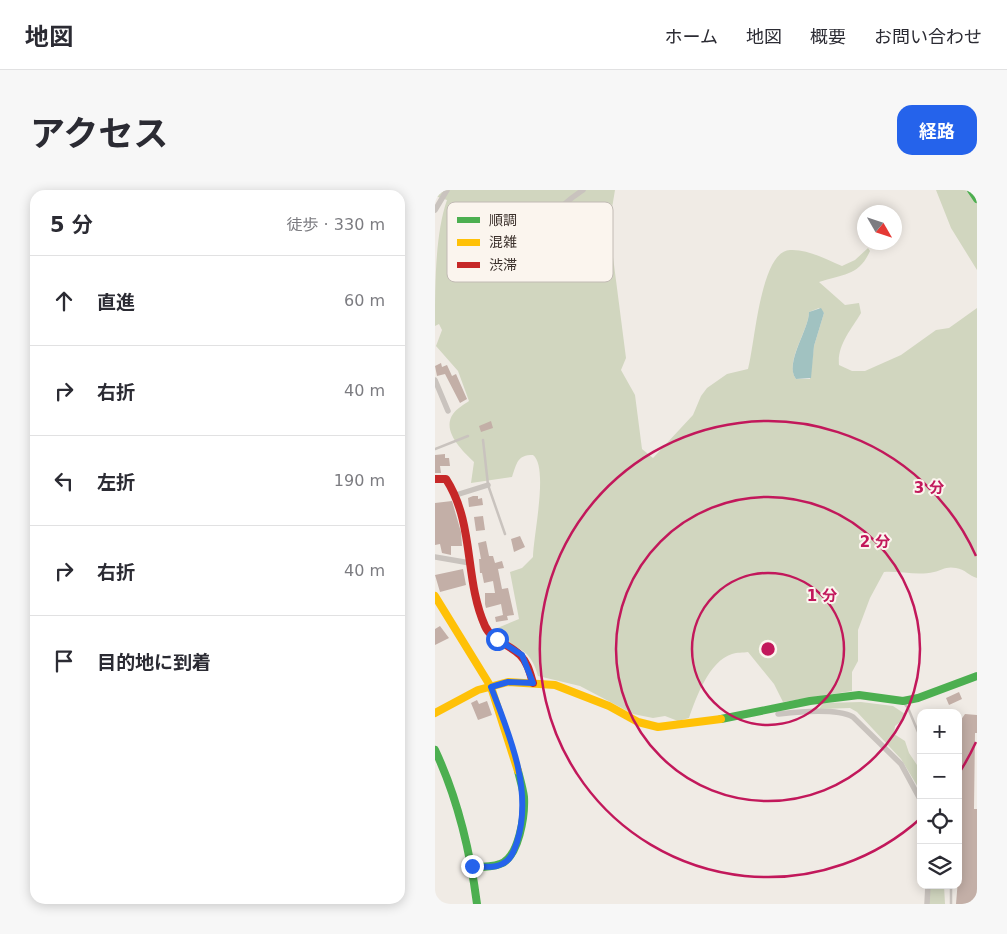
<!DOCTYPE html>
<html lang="ja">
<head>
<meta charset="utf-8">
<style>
	body { margin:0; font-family:"DejaVu Sans","Noto Sans JP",sans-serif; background:#f7f7f7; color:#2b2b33 }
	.controls { position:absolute; right:15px; bottom:15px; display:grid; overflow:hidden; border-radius:10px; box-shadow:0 2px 12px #0003 }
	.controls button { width:45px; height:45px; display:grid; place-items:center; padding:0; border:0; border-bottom:1px solid #e1e1e2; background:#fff; color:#2b2b33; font:25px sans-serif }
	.compass { position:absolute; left:422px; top:15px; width:45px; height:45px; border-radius:50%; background:#fff; box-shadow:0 2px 12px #0003; rotate:129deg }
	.stop { position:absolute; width:15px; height:15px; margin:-11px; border:4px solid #2563eb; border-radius:50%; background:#fff }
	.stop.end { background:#2563eb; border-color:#fff; box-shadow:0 1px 5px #0008 }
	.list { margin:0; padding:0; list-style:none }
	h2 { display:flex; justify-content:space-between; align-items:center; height:65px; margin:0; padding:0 20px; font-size:21px }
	h2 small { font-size:16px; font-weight:400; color:#7c7c81 }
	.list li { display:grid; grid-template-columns:32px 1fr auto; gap:15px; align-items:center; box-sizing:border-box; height:90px; padding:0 20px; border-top:1px solid #e1e1e2 }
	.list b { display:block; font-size:19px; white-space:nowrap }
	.list em { font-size:16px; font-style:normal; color:#7c7c81 }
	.icon { flex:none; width:28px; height:28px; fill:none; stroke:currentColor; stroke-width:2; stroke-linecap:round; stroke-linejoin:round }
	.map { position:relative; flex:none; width:542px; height:714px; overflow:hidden; border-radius:15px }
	header { display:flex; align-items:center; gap:30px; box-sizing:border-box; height:70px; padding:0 25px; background:#fff; border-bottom:1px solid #e1e1e2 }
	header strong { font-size:24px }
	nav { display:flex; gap:28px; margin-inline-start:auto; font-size:18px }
	.intro { display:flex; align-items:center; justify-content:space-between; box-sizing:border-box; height:120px; padding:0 30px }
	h1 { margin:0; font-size:35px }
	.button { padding:12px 22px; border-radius:15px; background:#2563eb; color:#fff; font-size:18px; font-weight:700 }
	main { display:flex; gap:30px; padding:0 30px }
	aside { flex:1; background:#fff; border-radius:15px; box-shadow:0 2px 12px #0003 }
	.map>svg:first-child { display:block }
</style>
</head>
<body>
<header>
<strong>地図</strong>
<nav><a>ホーム</a><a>地図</a><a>概要</a><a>お問い合わせ</a></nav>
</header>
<div class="intro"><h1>アクセス</h1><a class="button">経路</a></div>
<main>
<aside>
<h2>5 分<small>徒歩 · 330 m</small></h2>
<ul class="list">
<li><svg class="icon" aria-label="ahead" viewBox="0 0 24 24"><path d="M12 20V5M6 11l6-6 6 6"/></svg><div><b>直進</b></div><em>60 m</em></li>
<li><svg class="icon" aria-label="right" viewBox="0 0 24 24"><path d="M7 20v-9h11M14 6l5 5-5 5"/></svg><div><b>右折</b></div><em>40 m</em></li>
<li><svg class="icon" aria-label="left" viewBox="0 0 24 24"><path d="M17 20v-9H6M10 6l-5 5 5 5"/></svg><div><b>左折</b></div><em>190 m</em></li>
<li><svg class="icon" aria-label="right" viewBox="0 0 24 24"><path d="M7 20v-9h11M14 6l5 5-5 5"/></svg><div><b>右折</b></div><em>40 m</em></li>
<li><svg class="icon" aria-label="arrive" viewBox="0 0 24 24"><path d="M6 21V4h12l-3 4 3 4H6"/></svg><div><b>目的地に到着</b></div></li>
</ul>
</aside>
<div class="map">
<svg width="542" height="714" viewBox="0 0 542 714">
	<rect width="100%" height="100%" fill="#f0ebe5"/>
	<path fill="#d1d6bf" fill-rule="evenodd" d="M 0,0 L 180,0 L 174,36 L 191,168 L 186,180 L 200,205 L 207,259 L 218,268 L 258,225 L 266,206 L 272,198 L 292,184 L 313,179 C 320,155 325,61 355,60 C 373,59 390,69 407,76 L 420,70 L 433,58 L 435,61 C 424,86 408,84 384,92 L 410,115 L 424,113 L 426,123 C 416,140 402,155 404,175 L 417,181 L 430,181 L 466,165 L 501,140 L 514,138 L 542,118 L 542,388 C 534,386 530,379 521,378 C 511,376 507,380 499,382 C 483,386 466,381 449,382 L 435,408 L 423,440 L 423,471 L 417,482 L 417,501 L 348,512 L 339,494 L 313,462 C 308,463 302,462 297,464 C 274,471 261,508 254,528 L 243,531 L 230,526 L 218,528 L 198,524 L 145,496 L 103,486 C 96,460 86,460 64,448 L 60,439 L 84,429 L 75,382 L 87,378 L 98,367 C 98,347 114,277 98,265 C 82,265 82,273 77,287 L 36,293 L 39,272 C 28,261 6,241 18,224 C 21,219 30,214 34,211 L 23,181 L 1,156 L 7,140 L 4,134 L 0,136 C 0,97 0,44 12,10 L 0,6 ZM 384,118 L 389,123 L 379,156 L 375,189 L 361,189 C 349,172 374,140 374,122 Z
		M 501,0 L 542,0 L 542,80 L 516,38 Z
		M 426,512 L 458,516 L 470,524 L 469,529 L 460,536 L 459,544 L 470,551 L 474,563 L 486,581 L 486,602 L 466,569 L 422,522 L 415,518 L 384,519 L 388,513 Z
		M 494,695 L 509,695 L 510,714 L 494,714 Z"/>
	<path fill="#a1c2c1" d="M 386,118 L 389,123 L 379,156 L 376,188 L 361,189 C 349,173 374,140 374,122 Z"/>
	<path fill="#c3afa7" d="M 6,173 L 7,177 L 12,175 L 17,186 L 21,184 L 32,209 L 25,213 L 10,184 L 2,186 L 0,176 Z
		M 56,231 L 58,238 L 46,242 L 44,236 Z
		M 10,264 L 10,268 L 14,268 L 15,276 L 5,276 L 6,283 L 0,283 L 0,265 Z
		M 38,306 L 43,306 L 43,309 L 47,308 L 48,315 L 34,317 L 33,308 Z
		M 17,311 L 26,342 L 27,356 L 16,356 L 16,365 L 7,363 L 5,354 L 0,355 L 0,313 Z
		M 48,326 L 50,340 L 41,341 L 39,327 Z
		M 85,346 L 90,357 L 79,362 L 76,349 Z
		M 51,351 L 54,366 L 58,366 L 60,373 L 67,371 L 69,378 L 63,379 L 67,399 L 73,398 L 79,425 L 72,426 L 73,430 L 61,432 L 60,427 L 68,425 L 66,414 L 51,418 L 50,414 L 50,403 L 60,403 L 58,391 L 49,393 L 47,383 L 45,383 L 44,369 L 46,369 L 43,353 Z
		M 28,379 L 31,395 L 5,402 L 0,385 Z
		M 5,436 L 14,448 L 0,455 L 0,439 Z
		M 524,502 L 527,509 L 514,515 L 511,508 Z
		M 42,510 L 44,514 L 52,511 L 57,525 L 43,530 L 36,513 Z
		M 530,524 L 542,525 L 542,543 L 540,543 L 539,619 L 542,619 L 542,714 L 521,714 L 525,665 L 523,534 Z"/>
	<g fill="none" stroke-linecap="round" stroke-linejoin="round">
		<path stroke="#c9c3be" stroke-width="2.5" d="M 48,250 L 53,295 L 70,344
			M 0,259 L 33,246
			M 468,512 L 473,518 L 486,549
			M 516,695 L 516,714"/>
		<path stroke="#c9c3be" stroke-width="5.5" d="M 0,20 L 12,0
			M 146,88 C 145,82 145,75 142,69 C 137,62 129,56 124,49 C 107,27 132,11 148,0
			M 0,190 L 13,221
			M 21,305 L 53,295
			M 0,367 L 35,373
			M 343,524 C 363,522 401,518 418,527 L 466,574 L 486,611
			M 492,714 L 493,695"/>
		<path stroke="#4caf50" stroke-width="8" d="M 536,0 L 542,9
			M 286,529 L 375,511 L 424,505 L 468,511 L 483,508 L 542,486
			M 0,560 C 23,609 35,660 42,714
			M 30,677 C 41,677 55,678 65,674 C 84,668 90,625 89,607 C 88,599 85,589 83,581"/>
		<path stroke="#ffc107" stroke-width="8" d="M 0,406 L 56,497 L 83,581
			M 0,523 L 43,500 L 73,492 L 120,495 L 174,516 L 203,532 L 223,537 L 286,529"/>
		<path stroke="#c62828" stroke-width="8" d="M 0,289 L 11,289 C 40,334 29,389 50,436 C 56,450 75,455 85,465 C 93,473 95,483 98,493"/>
	</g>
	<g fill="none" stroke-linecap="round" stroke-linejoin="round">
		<path stroke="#2563eb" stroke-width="6" d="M 37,676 C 47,676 58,679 67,674 C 76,670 79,661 82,652 C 98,600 75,546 56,497 L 73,492 L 98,493 L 87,465 L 62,449"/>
	</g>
	<g fill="none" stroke="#c2185b" stroke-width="2.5">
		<circle cx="333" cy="459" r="76"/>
		<circle cx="333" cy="459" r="152"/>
		<path d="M541 552A228 228 0 0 1 524 583M486 628A228 228 0 1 1 541 366"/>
	</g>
	<rect x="12" y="12" width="166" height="80" rx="8" fill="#fbf5ee" stroke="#c1bab4" stroke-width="1"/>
	<rect x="22" y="27" width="23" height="6" fill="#4caf50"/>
	<rect x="22" y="49" width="23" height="7" fill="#ffc107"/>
	<rect x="22" y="72" width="23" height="6" fill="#c62828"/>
	<g font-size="14" fill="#3b302b">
		<text x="54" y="35">順調</text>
		<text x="54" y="57">混雑</text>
		<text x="54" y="80">渋滞</text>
	</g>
	<circle cx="333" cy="459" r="8" fill="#c2185b" stroke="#fbf5ee" stroke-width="2.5"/>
	<g font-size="15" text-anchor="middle" font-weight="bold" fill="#c2185b" stroke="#fbf5ee" stroke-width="4" stroke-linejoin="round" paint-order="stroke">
		<text x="494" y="303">3 分</text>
		<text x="440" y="357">2 分</text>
		<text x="387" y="411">1 分</text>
	</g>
</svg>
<div class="controls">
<button>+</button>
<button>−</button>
<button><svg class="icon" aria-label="locate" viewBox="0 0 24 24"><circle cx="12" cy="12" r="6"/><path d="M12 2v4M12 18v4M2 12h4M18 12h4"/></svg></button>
<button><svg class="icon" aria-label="layers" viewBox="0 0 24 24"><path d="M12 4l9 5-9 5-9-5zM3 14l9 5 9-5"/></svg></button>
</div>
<svg class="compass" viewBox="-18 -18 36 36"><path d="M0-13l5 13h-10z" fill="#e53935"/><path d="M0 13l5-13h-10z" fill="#7c7c81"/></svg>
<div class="stop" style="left:62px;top:449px"></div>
<div class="stop end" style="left:37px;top:676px"></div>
</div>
</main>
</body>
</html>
